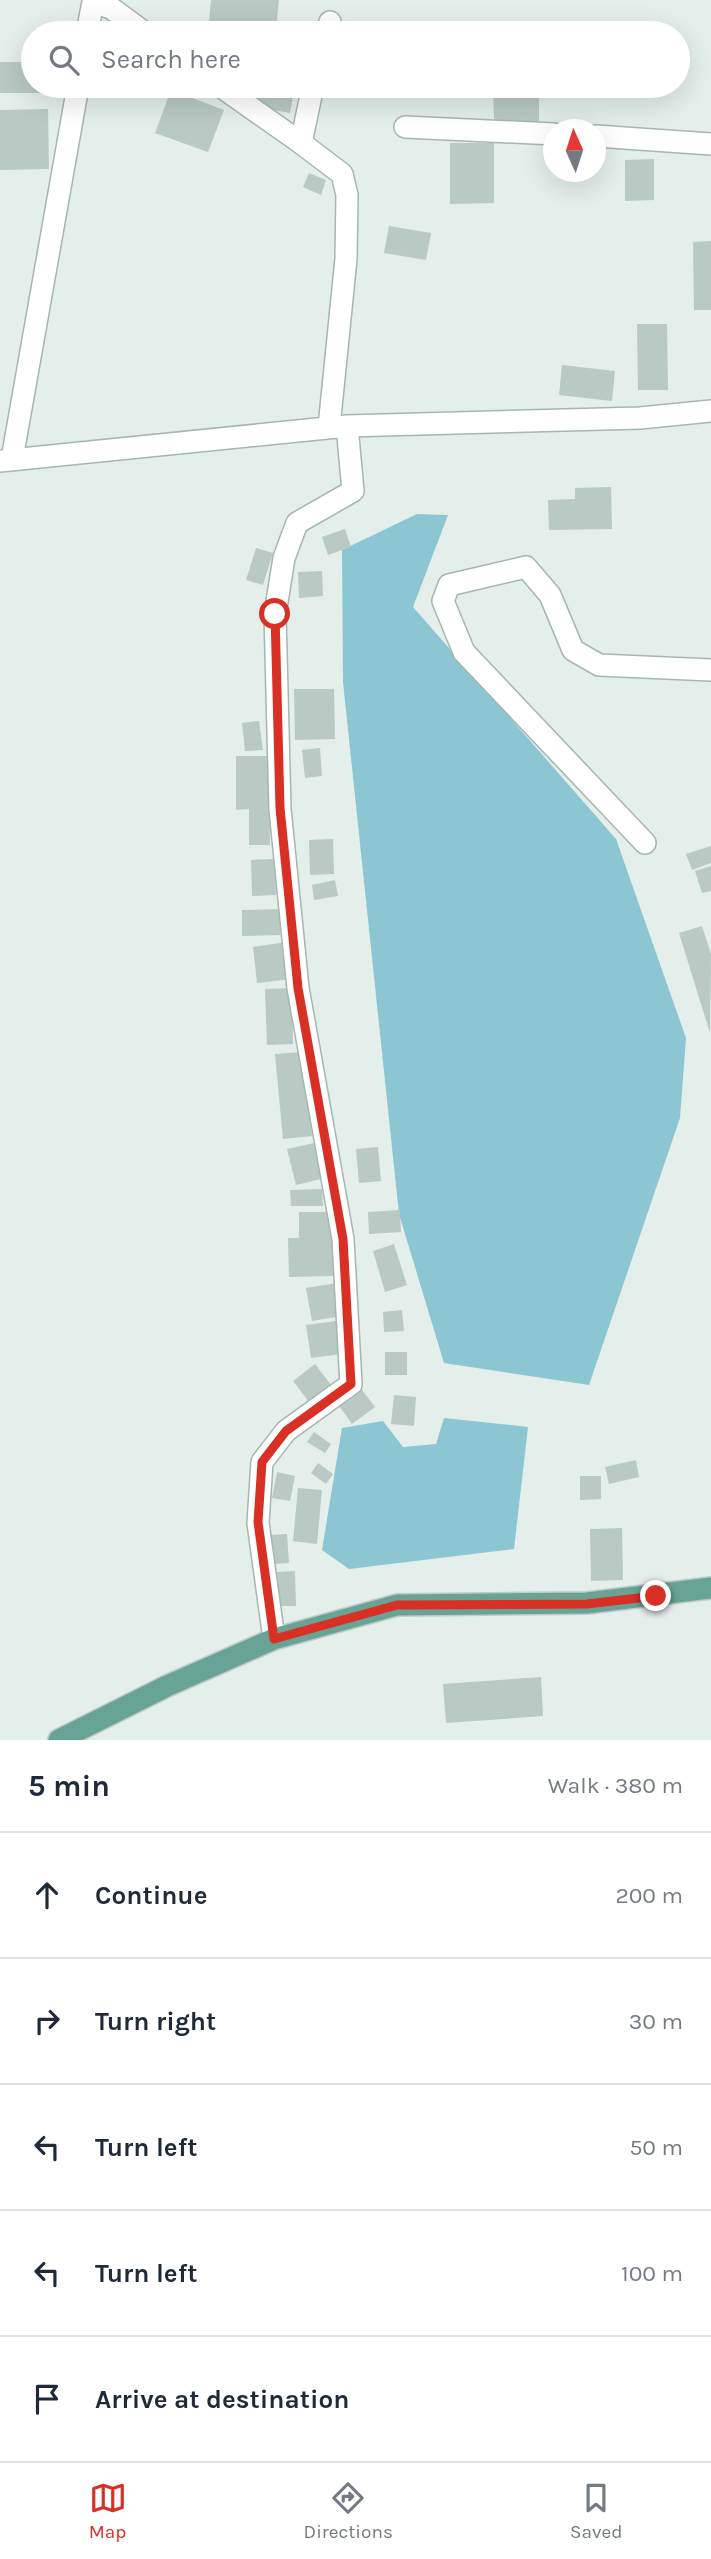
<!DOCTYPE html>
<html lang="en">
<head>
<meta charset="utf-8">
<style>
	body { margin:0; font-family:Karla,sans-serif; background:#f2f2f3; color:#1f2937 }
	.compass { position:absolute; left:543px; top:119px; width:63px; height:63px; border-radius:50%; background:#fff; box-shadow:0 7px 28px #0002; rotate:357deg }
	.stop { position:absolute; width:21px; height:21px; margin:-16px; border:5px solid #d93025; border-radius:50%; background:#fff }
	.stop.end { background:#d93025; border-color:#fff; box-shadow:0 2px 7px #0008 }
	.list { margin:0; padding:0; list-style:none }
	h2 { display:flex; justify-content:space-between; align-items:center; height:91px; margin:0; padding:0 28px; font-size:30px }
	h2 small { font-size:23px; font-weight:400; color:#747a83 }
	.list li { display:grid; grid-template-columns:46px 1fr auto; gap:21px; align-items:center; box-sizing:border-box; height:126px; padding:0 28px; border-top:2px solid #e0e1e3 }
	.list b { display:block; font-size:26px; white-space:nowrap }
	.list em { font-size:23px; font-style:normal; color:#747a83 }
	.icon { flex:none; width:38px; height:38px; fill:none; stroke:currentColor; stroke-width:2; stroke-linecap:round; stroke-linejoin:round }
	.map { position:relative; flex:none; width:711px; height:1740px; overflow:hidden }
	.search { position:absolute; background:#fff; box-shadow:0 7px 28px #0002; left:21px; right:21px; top:21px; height:77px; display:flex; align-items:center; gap:18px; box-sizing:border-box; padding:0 24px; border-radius:38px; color:#747a83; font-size:26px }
	.sheet { height:721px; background:#fff }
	nav { display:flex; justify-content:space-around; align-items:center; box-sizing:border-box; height:98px; border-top:2px solid #e0e1e3; background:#fff; font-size:19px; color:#747a83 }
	nav a { display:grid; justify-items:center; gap:4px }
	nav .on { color:#d93025 }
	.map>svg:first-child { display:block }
</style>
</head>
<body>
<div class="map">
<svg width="711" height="1740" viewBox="0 0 711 1740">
	<rect width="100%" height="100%" fill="#e4eeea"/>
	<path fill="#8cc6d3" d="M 417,514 L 448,515 L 413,607 L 616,839 L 686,1038 L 680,1118 L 589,1385 L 444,1363 L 399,1214 L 343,682 L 342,550 Z
		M 444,1418 L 528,1427 L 514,1549 L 349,1569 L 322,1550 L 342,1428 L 383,1421 L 403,1447 L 436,1444 Z"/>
	<path fill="#b9c9c3" d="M 211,0 L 279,0 L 276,29 L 209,21 Z
		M 0,62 L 33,62 L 33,86 L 62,86 L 62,93 L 0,93 Z
		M 262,86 L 295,86 L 290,113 L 257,107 Z
		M 493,86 L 529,86 L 529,96 L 539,96 L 539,121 L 494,122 Z
		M 171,90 L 224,110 L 208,152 L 155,133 Z
		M 48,109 L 49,169 L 0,170 L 0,110 Z
		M 450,143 L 494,143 L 494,203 L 450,204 Z
		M 654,159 L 654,200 L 625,201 L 625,160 Z
		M 309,173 L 326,180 L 321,195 L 303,187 Z
		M 389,226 L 431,233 L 426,260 L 384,253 Z
		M 711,241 L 711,310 L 694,310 L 693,242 Z
		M 637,324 L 667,324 L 668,390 L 638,390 Z
		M 562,365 L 615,371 L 612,401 L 559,395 Z
		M 611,487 L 612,529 L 549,530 L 548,500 L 575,499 L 575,488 Z
		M 345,529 L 351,547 L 328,555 L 322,537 Z
		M 256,548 L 273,553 L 263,585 L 246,580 Z
		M 322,571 L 323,596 L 299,598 L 298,572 Z
		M 294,689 L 334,689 L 335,739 L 295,740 Z
		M 259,721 L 263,750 L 245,751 L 242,723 Z
		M 320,748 L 322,776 L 305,778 L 302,750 Z
		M 236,756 L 269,756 L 270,845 L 249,845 L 249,809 L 236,810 Z
		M 333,839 L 334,874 L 310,875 L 309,840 Z
		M 711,846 L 711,863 L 692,870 L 686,854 Z
		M 274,859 L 276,895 L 252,896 L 251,860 Z
		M 711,866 L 711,891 L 702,893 L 695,871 Z
		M 335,880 L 338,896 L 314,900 L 312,885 Z
		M 280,909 L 280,935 L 242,936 L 242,910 Z
		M 702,926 L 711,954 L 710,1033 L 679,933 Z
		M 287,942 L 292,979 L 257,983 L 253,947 Z
		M 292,988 L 293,1044 L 267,1045 L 265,989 Z
		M 303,1052 L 312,1136 L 283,1139 L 275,1054 Z
		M 314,1143 L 321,1179 L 296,1185 L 287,1149 Z
		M 378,1147 L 381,1181 L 359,1183 L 356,1149 Z
		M 322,1189 L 323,1206 L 291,1206 L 290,1190 Z
		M 400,1210 L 401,1232 L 369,1234 L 368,1212 Z
		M 299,1212 L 332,1212 L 333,1276 L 289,1277 L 288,1238 L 299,1238 Z
		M 394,1244 L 407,1285 L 385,1292 L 373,1251 Z
		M 337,1283 L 341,1316 L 312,1321 L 306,1288 Z
		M 402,1310 L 404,1331 L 384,1332 L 383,1312 Z
		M 336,1321 L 341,1354 L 311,1358 L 306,1325 Z
		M 385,1352 L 407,1352 L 407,1375 L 385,1375 Z
		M 315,1364 L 331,1385 L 309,1402 L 293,1381 Z
		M 359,1386 L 375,1407 L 352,1424 L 337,1403 Z
		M 394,1395 L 416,1397 L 414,1426 L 391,1424 Z
		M 314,1432 L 331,1444 L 325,1453 L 307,1442 Z
		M 636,1460 L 639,1477 L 609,1484 L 605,1467 Z
		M 318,1463 L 333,1474 L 326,1484 L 311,1473 Z
		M 277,1472 L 295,1476 L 290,1501 L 272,1498 Z
		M 580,1476 L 601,1476 L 601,1499 L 580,1500 Z
		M 298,1488 L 322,1490 L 317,1544 L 293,1541 Z
		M 622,1528 L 623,1580 L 591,1581 L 590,1529 Z
		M 287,1534 L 289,1563 L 272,1564 L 270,1535 Z
		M 295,1571 L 296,1606 L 279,1606 L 277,1572 Z
		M 541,1677 L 543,1716 L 446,1723 L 443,1684 Z"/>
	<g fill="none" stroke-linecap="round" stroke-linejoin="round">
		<g stroke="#a6b6b1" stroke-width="24">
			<path id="street" d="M 87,33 L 93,2 L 111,8 L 145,33
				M 327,33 L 330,22
				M 220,86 L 301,143
				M 313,86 L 301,143 L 342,174 L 347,195 L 346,259 L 329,427
				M 405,127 L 554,134
				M 596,136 L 711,144
				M 12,459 L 78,86
				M 0,461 L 347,426 L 640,418 L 711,411
				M 645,843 L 464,652 L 443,601 L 449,585 L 526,567 L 550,595 L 573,650 L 599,665 L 711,670
				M 274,1639 L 258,1523 L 262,1462 L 286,1431 L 351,1384 L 343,1239 L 298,988 L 280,809 L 275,614 L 284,558 L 297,523 L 353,491 L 347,426"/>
		</g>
		<g stroke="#c1cac8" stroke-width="24">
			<path id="primary" d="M 59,1740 L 167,1686 L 274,1639 L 397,1605 L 587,1603 L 711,1588"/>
		</g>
		<use href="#street" stroke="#fff" stroke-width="21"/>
		<use href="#primary" stroke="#68a496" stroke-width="21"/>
	</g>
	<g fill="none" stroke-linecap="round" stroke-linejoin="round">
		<path stroke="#d93025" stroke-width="9" d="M 275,614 L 280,808 L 298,988 L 343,1239 L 351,1384 L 286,1431 L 262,1462 L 258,1522 L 274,1639 L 397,1605 L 587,1604 L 656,1596"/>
	</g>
</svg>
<svg class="compass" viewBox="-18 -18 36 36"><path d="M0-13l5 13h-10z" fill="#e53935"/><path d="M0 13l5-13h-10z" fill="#747a83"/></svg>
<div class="stop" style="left:275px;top:614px"></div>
<div class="stop end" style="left:656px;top:1596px"></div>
<div class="search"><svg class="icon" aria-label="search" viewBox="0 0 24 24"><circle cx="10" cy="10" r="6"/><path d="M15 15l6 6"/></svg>Search here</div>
</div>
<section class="sheet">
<h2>5 min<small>Walk · 380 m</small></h2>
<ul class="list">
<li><svg class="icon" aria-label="ahead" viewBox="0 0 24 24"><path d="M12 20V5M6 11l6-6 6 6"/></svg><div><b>Continue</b></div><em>200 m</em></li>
<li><svg class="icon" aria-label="right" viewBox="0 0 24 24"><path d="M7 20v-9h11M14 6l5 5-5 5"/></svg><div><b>Turn right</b></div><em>30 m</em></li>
<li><svg class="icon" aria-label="left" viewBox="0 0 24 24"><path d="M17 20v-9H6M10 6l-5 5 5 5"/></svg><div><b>Turn left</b></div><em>50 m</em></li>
<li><svg class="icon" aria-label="left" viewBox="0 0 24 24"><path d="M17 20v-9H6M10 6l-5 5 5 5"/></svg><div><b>Turn left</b></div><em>100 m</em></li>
<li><svg class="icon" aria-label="arrive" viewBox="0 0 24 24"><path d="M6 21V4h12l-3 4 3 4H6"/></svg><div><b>Arrive at destination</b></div></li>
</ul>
</section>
<nav>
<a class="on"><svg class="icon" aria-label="map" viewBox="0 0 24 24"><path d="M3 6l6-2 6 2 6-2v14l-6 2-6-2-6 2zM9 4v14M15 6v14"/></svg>Map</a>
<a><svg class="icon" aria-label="directions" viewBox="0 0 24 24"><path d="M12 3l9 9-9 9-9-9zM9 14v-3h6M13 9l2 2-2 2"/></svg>Directions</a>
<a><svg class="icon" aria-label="saved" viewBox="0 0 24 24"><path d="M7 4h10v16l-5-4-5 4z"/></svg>Saved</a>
</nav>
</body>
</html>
